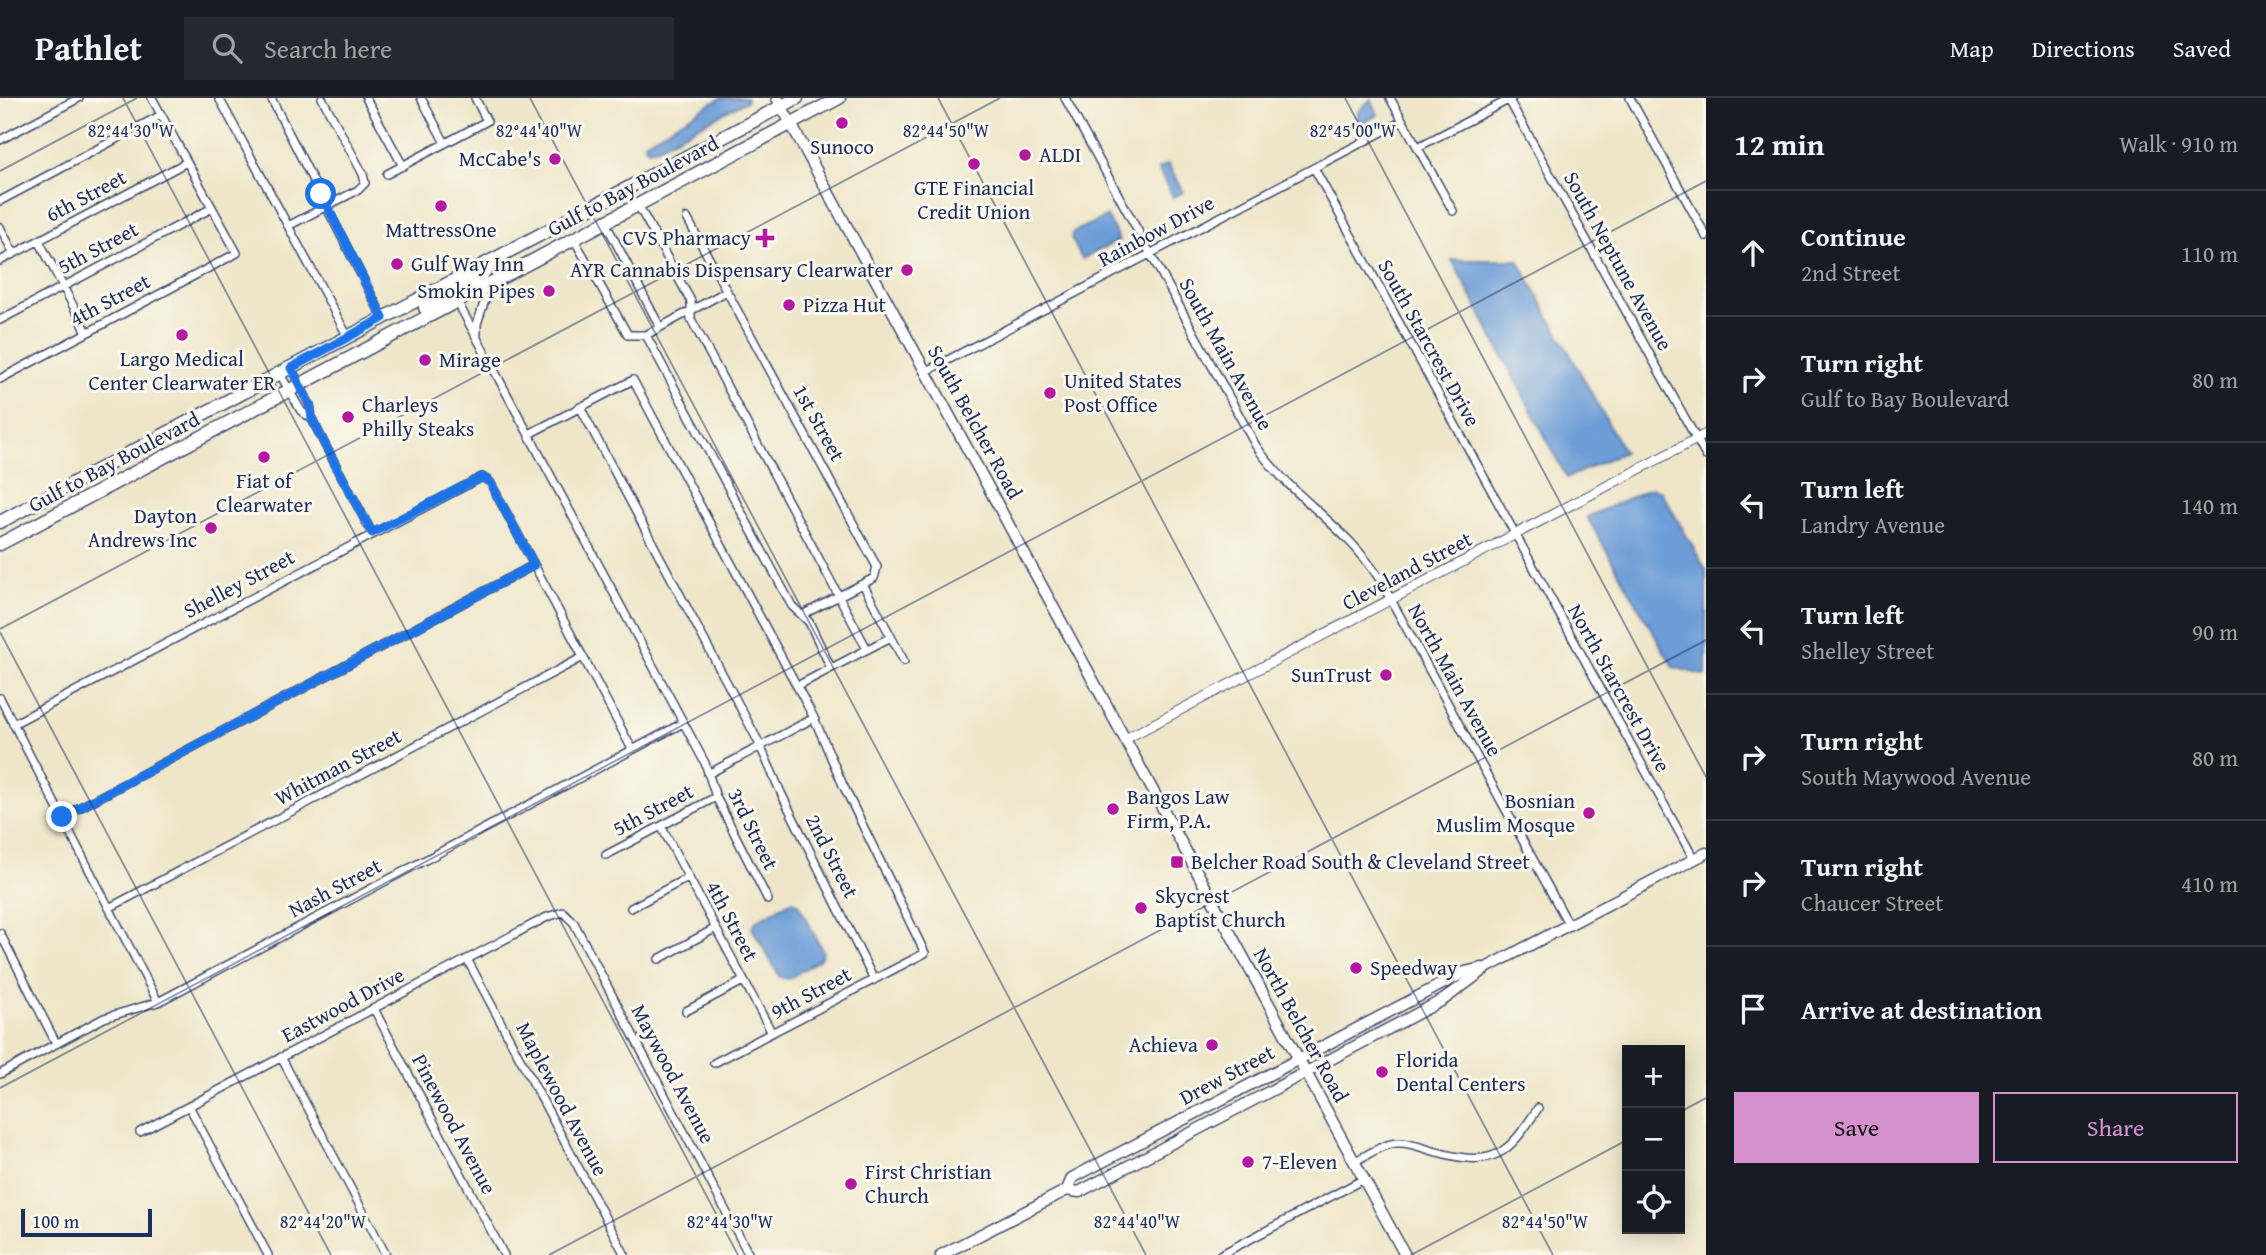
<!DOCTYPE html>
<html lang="en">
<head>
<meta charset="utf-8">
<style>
	body { margin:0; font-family:"Gentium Book Plus",serif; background:#242831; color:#f1f3f6 }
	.controls { position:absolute; right:21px; bottom:21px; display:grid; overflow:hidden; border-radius:0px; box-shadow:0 4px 18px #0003 }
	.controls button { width:63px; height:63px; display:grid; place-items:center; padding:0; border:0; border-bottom:2px solid #363941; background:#171b24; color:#f1f3f6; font:35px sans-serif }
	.scale { position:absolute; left:21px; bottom:18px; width:131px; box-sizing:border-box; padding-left:7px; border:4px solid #1b2f5e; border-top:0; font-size:19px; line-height:24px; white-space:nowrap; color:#1b2f5e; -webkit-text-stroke:5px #fbf7ec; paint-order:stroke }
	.stop { position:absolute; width:21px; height:21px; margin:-16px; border:5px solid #1a73e8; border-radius:50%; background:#fff }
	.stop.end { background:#1a73e8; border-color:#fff; box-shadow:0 2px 7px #0008 }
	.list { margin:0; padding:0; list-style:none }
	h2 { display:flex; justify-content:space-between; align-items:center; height:91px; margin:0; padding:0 28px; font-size:30px }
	h2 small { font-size:23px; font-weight:400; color:#9ea1a6 }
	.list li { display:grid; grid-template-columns:46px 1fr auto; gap:21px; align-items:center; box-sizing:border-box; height:126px; padding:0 28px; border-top:2px solid #363941 }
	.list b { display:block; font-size:26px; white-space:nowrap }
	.list p { margin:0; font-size:23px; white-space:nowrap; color:#9ea1a6 }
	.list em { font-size:23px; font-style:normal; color:#9ea1a6 }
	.actions { display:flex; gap:14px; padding:21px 28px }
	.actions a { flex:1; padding:16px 0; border:2px solid #d690ce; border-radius:0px; text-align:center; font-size:24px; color:#d690ce }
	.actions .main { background:#d690ce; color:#111 }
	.icon { flex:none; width:38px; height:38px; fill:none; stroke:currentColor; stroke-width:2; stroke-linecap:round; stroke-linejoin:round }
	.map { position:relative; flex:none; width:1706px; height:1157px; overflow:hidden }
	header { display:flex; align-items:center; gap:42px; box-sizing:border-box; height:98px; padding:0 35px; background:#171b24; border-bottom:2px solid #363941 }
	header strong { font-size:33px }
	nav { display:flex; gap:38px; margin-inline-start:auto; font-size:24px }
	.search { width:490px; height:63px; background:#242831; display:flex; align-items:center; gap:18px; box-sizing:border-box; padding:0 24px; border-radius:0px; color:#9ea1a6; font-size:26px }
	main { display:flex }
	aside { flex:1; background:#171b24 }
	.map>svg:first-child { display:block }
</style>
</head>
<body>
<header>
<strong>Pathlet</strong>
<div class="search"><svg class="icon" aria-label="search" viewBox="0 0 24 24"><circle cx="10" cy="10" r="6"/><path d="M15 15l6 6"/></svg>Search here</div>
<nav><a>Map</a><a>Directions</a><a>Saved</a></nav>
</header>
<main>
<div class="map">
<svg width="1706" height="1157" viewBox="0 0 1706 1157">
	<rect width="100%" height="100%" fill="#fbf7ec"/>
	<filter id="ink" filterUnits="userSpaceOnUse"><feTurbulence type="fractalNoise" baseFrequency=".0143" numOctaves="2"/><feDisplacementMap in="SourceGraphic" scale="14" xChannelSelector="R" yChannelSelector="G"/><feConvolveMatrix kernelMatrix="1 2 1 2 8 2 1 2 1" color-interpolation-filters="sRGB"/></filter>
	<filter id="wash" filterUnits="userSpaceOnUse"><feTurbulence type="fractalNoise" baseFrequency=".00686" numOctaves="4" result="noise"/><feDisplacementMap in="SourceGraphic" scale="28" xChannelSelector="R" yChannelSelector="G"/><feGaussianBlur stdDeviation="1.57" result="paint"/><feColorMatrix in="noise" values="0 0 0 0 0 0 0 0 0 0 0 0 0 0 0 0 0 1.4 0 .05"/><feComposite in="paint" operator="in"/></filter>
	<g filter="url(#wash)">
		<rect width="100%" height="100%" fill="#efe6c9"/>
		<path fill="#6c9dd7" stroke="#44669a" stroke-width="2" d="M 721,0 L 747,0 L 747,3 L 660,48 L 649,52 L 646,49 L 645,45 L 650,41 Z
			M 1371,1 L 1378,17 L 1357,27 L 1358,14 Z
			M 1168,66 L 1183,94 L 1173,99 L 1158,71 Z
			M 1107,118 L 1119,142 L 1082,161 L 1071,140 L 1073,134 Z
			M 1452,162 L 1518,162 L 1624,354 L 1567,380 Z
			M 1651,390 L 1661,393 L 1706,472 L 1706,578 L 1673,569 L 1587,419 Z
			M 792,803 L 798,805 L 823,854 L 820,861 L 788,881 L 780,879 L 752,830 L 756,823 Z"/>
	</g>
	<g filter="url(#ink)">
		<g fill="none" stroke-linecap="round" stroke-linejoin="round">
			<g stroke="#3b4a6e" stroke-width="10">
				<path id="minor" d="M 219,0 L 348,239
					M 271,0 L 383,220
					M 366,0 L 403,68
					M 421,0 L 445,45
					M 1065,0 L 1256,348 C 1293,401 1343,425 1379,480 L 1569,827
					M 1390,0 L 1453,113
					M 1630,0 L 1706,138
					M 1509,2 L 1706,358
					M 0,42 L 79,0
					M 1418,49 L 1512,0
					M 1314,70 L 1694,761
					M 387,76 L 487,23 L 475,0
					M 0,103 L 161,17
					M 638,107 L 691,203 L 691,221 L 867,551
					M 687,120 L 877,469 L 874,480 L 802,517
					M 605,124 L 660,229
					M 288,128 L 358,92 L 365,85 L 363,76 L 322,0
					M 0,129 L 14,156
					M 574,141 L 628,237 L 646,237 L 727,193
					M 39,143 L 87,234
					M 0,163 L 187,64
					M 457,203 L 705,665 L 716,699 L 768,802
					M 0,222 L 212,110
					M 477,237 L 477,226 L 485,202 L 479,191
					M 646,237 L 792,508 L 809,524 L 831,570
					M 291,270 L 310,307 L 312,321 L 325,347 L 372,435
					M 925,274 L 1403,23
					M 280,276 L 301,313 L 312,321
					M 0,281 L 237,155 L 152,0
					M 580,309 L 757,641 L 782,697 L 874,882
					M 529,336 L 633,282 L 814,620 L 843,687 L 925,855 L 714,965
					M 863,486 L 904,563
					M 797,588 L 891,539
					M 0,600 L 158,904
					M 13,626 L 482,379 L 490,384 L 632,651
					M 708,676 L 814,620
					M 62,719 L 534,467
					M 661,728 L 772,935
					M 606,757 L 716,699
					M 109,810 L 583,559
					M 631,810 L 689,779
					M 0,835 L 56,945
					M 467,861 L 625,1157
					M 659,861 L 716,830
					M 374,911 L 504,1157
					M 686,913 L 743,883
					M 281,959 L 386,1157
					M 0,976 L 104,920 L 158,904 L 683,625
					M 189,1008 L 268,1157
					M 140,1034 L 547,819 L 563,814 L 574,825 L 749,1157
					M 1355,1063 C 1368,1057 1385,1044 1400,1045 C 1412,1045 1425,1051 1437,1054 C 1494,1070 1508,1057 1538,1010
					M 1220,1157 L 1364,1081"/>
			</g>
			<g stroke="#3b4a6e" stroke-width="11">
				<path id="tertiary" d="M 1125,641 L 1706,336"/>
			</g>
			<g stroke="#3b4a6e" stroke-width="13">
				<path id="secondary" d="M 777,0 L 1405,1157
					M 1067,1092 L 1072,1080 L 1108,1061 L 1465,874 L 1482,870
					M 941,1157 L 1067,1092 L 1079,1094 L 1443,902 L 1488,869 L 1706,755"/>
			</g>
			<g stroke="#3b4a6e" stroke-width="15">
				<path id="primary" d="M 425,210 L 476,183 L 491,166
					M 0,424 L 797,0
					M 0,446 L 839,0"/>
			</g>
			<use href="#minor" stroke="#fff" stroke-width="7"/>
			<use href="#tertiary" stroke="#fff" stroke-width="9"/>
			<use href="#secondary" stroke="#fff" stroke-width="10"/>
			<use href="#primary" stroke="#fff" stroke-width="12"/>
		</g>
	</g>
	<g fill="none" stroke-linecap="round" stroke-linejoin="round" filter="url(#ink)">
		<path stroke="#1a73e8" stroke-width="9" d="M 62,719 L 534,467 L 490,384 L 482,379 L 372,435 L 325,347 L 312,321 L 310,307 L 291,270 L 383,220 L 321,96"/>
	</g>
	<path fill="none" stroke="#1b2f5e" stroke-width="2" stroke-opacity="0.45" d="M 123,0 L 738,1157M 530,0 L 1146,1157M 938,0 L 1553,1157M 1345,0 L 1706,679M 0,73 L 137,0M 0,531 L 1000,0M 0,534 L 331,1157M 0,990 L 1706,83M 1680,1014 L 1706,1000M 549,1157 L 1706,542M 1411,1157 L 1627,1042"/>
	<g fill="#b5179e" stroke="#fbf7ec" stroke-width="2.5">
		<circle cx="842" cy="25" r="7"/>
		<circle cx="1025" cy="57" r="7"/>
		<circle cx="555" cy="61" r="7"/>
		<circle cx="974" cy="66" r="7"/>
		<circle cx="441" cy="108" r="7"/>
		<path d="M761.5 129.5h7v7h7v7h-7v7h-7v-7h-7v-7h7z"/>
		<circle cx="397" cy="166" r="7"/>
		<circle cx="907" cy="172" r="7"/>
		<circle cx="549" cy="193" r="7"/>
		<circle cx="789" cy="207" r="7"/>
		<circle cx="182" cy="237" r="7"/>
		<circle cx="425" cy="262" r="7"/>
		<circle cx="1050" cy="295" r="7"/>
		<circle cx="348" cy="319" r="7"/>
		<circle cx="264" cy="359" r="7"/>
		<circle cx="211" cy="430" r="7"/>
		<circle cx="1386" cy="577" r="7"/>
		<circle cx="1113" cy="711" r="7"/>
		<circle cx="1589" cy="715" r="7"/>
		<rect x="1170" y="757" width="14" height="14" rx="3.5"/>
		<circle cx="1141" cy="810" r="7"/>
		<circle cx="1356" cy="870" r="7"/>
		<circle cx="1212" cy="947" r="7"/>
		<circle cx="1382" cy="974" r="7"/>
		<circle cx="1248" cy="1064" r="7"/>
		<circle cx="851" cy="1086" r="7"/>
	</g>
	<g text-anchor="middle" stroke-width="6" stroke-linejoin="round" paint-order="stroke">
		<g font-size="21" fill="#1b2f5e" stroke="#fbf7ec" text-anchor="start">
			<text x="842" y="56" text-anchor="middle">Sunoco</text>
			<text x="1039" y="64">ALDI</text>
			<text x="541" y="68" text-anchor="end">McCabe's</text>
			<text x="974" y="97" text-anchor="middle">GTE Financial<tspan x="974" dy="24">Credit Union</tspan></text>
			<text x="441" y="139" text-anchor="middle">MattressOne</text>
			<text x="751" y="147" text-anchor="end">CVS Pharmacy</text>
			<text x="411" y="173">Gulf Way Inn</text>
			<text x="893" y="179" text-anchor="end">AYR Cannabis Dispensary Clearwater</text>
			<text x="535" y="200" text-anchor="end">Smokin Pipes</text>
			<text x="803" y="214">Pizza Hut</text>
			<text x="182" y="268" text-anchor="middle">Largo Medical<tspan x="182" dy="24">Center Clearwater ER</tspan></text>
			<text x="439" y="269">Mirage</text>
			<text x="1064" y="290">United States<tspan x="1064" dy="24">Post Office</tspan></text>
			<text x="362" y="314">Charleys<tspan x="362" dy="24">Philly Steaks</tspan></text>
			<text x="264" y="390" text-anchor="middle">Fiat of<tspan x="264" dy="24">Clearwater</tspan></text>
			<text x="197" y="425" text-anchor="end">Dayton<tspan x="197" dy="24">Andrews Inc</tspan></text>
			<text x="1372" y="584" text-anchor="end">SunTrust</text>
			<text x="1127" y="706">Bangos Law<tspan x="1127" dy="24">Firm, P.A.</tspan></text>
			<text x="1575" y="710" text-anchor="end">Bosnian<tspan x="1575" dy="24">Muslim Mosque</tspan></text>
			<text x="1191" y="771">Belcher Road South &amp; Cleveland Street</text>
			<text x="1155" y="805">Skycrest<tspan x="1155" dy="24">Baptist Church</tspan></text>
			<text x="1370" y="877">Speedway</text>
			<text x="1198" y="954" text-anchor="end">Achieva</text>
			<text x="1396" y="969">Florida<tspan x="1396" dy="24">Dental Centers</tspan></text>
			<text x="1262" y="1071">7-Eleven</text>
			<text x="865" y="1081">First Christian<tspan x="865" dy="24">Church</tspan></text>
		</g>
		<g font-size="21" fill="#1b2f5e" stroke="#fbf7ec">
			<text transform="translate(633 88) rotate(-28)" y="7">Gulf to Bay Boulevard</text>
			<text transform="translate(86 98) rotate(-28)" y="7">6th Street</text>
			<text transform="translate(1156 133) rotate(-28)" y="7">Rainbow Drive</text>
			<text transform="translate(98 150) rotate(-28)" y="7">5th Street</text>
			<text transform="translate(1618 163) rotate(61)" y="7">South Neptune Avenue</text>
			<text transform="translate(110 202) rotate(-28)" y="7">4th Street</text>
			<text transform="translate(1429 245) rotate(61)" y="7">South Starcrest Drive</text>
			<text transform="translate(1226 256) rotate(61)" y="7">South Main Avenue</text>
			<text transform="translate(975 324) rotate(61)" y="7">South Belcher Road</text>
			<text transform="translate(819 325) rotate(61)" y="7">1st Street</text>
			<text transform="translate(114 364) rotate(-28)" y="7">Gulf to Bay Boulevard</text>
			<text transform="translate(1407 473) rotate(-28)" y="7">Cleveland Street</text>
			<text transform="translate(239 486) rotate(-28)" y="7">Shelley Street</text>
			<text transform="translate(1455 582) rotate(61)" y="7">North Main Avenue</text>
			<text transform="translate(1619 590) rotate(61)" y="7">North Starcrest Drive</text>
			<text transform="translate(338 669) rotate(-28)" y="7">Whitman Street</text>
			<text transform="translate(653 712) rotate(-28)" y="7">5th Street</text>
			<text transform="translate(753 731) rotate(64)" y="7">3rd Street</text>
			<text transform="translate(832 758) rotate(63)" y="7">2nd Street</text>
			<text transform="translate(335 790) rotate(-28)" y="7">Nash Street</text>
			<text transform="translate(732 823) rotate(62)" y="7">4th Street</text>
			<text transform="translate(811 895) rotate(-28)" y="7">9th Street</text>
			<text transform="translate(343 907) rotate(-28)" y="7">Eastwood Drive</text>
			<text transform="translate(1301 927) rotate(61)" y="7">North Belcher Road</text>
			<text transform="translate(673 976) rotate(62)" y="7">Maywood Avenue</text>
			<text transform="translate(1227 977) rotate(-28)" y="7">Drew Street</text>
			<text transform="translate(562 1001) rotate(62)" y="7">Maplewood Avenue</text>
			<text transform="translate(454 1026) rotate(62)" y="7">Pinewood Avenue</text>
		</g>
	</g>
	<g font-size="18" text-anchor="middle" fill="#1b2f5e" stroke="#fbf7ec" stroke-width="6" stroke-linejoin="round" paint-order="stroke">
		<text x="131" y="39">82°44'30"W</text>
		<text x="539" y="39">82°44'40"W</text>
		<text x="946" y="39">82°44'50"W</text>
		<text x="1353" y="39">82°45'00"W</text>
		<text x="323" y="1130">82°44'20"W</text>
		<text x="730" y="1130">82°44'30"W</text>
		<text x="1137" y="1130">82°44'40"W</text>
		<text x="1545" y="1130">82°44'50"W</text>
	</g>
</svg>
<div class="controls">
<button>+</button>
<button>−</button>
<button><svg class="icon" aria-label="locate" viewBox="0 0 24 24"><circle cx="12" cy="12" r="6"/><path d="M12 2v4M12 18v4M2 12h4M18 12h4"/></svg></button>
</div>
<div class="scale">100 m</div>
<div class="stop" style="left:321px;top:96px"></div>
<div class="stop end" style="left:62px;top:719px"></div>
</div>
<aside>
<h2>12 min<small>Walk · 910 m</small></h2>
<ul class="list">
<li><svg class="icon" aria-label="ahead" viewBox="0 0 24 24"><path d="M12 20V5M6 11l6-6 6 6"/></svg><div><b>Continue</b><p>2nd Street</p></div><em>110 m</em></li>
<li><svg class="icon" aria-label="right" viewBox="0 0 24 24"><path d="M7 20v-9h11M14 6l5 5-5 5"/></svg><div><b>Turn right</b><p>Gulf to Bay Boulevard</p></div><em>80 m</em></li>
<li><svg class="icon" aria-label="left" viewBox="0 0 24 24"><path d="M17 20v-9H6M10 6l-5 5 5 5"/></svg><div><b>Turn left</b><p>Landry Avenue</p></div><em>140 m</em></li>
<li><svg class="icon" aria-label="left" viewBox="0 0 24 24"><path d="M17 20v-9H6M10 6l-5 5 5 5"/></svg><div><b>Turn left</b><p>Shelley Street</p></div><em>90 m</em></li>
<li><svg class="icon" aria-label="right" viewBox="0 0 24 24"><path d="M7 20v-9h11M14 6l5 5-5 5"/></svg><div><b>Turn right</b><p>South Maywood Avenue</p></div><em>80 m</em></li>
<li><svg class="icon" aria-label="right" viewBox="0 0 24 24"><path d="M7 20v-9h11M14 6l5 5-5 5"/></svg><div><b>Turn right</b><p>Chaucer Street</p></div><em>410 m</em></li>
<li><svg class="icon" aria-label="arrive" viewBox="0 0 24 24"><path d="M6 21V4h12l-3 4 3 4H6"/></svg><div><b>Arrive at destination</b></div></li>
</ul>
<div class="actions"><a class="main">Save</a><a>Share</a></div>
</aside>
</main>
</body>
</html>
